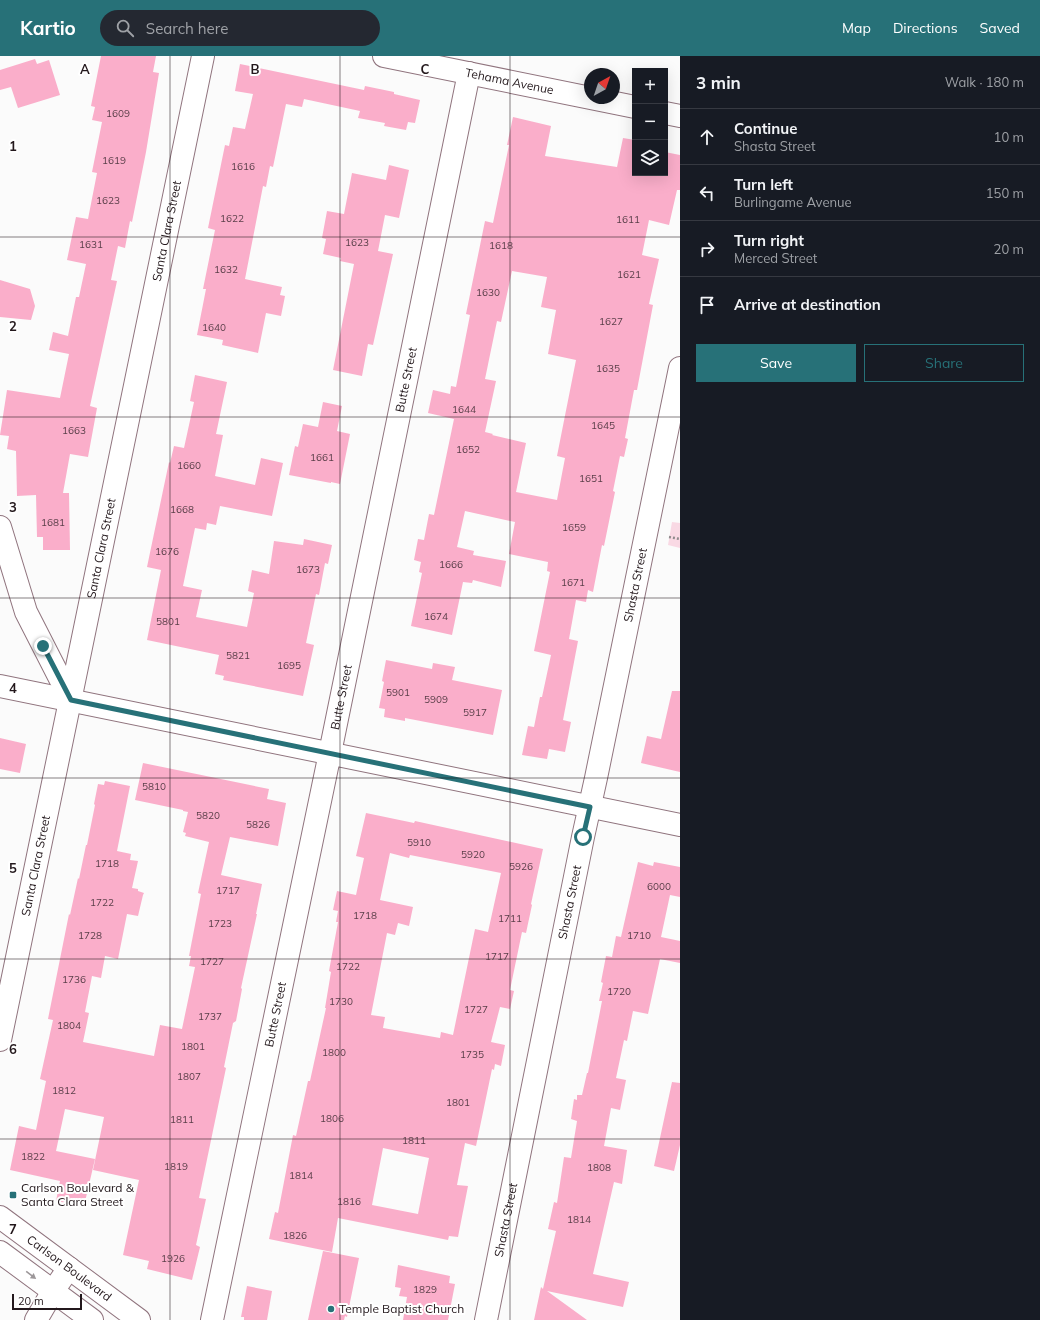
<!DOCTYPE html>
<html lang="en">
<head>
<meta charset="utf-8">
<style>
	body { margin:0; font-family:Mulish,sans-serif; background:#242831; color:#f1f3f6 }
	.controls { position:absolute; right:12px; top:12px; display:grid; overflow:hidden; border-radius:0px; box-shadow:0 4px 16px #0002 }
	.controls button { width:36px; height:36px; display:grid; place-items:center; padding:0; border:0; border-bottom:1px solid #363941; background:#171b24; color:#f1f3f6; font:20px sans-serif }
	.compass { position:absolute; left:584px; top:12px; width:36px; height:36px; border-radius:50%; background:#171b24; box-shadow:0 4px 16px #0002; rotate:40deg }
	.scale { position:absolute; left:12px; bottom:10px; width:70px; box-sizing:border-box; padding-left:4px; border:2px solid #23181c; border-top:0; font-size:11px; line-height:14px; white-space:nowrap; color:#23181c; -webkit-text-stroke:3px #fff; paint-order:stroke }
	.stop { position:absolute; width:12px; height:12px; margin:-9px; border:3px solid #277178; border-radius:50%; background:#fff }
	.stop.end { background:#277178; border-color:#fff; box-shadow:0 1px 4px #0008 }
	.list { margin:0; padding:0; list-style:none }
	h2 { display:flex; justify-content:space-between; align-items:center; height:52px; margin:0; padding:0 16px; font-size:17px }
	h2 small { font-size:13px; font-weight:400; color:#9ea1a6 }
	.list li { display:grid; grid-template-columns:26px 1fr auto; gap:12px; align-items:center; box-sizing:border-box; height:56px; padding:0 16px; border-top:1px solid #363941 }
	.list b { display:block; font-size:15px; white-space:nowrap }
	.list p { margin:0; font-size:13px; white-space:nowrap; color:#9ea1a6 }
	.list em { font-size:13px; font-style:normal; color:#9ea1a6 }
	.actions { display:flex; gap:8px; padding:12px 16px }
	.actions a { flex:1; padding:9px 0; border:1px solid #277178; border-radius:0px; text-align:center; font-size:14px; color:#277178 }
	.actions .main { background:#277178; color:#fff }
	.icon { flex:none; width:22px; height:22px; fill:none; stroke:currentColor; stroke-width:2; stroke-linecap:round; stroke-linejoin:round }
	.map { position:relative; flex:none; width:680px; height:1264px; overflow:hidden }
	header { display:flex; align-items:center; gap:24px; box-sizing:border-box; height:56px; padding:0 20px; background:#277178; color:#fff }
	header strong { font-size:19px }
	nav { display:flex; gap:22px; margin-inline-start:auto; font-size:14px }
	.search { width:280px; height:36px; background:#242831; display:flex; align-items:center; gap:10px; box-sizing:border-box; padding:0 14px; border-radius:22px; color:#9ea1a6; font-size:15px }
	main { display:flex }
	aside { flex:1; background:#171b24 }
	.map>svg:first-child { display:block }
</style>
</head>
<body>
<header>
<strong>Kartio</strong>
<div class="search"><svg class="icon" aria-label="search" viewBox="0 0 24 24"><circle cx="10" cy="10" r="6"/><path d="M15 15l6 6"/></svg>Search here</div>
<nav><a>Map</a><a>Directions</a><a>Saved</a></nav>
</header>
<main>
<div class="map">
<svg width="680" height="1264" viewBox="0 0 680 1264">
	<rect width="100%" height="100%" fill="#fbfbfb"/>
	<path fill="#f9d9e4" d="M 672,466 L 680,467 L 680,492 L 668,489 Z"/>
	<path fill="#faaeca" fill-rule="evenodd" d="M 101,0 L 156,0 L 153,16 L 159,17 L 146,96 L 132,166 L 130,165 L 125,192 L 118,190 L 111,224 L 117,225 L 90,350 L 97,352 L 88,401 L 70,398 L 63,437 L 69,437 L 70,494 L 43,494 L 43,481 L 37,481 L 36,439 L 17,440 L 16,395 L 7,393 L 9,380 L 0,379 L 7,334 L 60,342 L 69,298 L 49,294 L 53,276 L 68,280 L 76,241 L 79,241 L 86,208 L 67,204 L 76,161 L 88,163 L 97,117 L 92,116 L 102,66 L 92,64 L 95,51 L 91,50 Z
		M 35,3 L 37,8 L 49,4 L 60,39 L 18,52 L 11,31 L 0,34 L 0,14 Z
		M 240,8 L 364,34 L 365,30 L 394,36 L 394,38 L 420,44 L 415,67 L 408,66 L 406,74 L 384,70 L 385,67 L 358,62 L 360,55 L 304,43 L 302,51 L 286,48 L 273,111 L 270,110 L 266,131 L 263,130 L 245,223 L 282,231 L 280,239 L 285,240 L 281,260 L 266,257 L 258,297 L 222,289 L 223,284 L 197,279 L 206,233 L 203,233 L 215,174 L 208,172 L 225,89 L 229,90 L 233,71 L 245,73 L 253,38 L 235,35 Z
		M 513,61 L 551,70 L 545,100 L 617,111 L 623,82 L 635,84 L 635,117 L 665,117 L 665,96 L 680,99 L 680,134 L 677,134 L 669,169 L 649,164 L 642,199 L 659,203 L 649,248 L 653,249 L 637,334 L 634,334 L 625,382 L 628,383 L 624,401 L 620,400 L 613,435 L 615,436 L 604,490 L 602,489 L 593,536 L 588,534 L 586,546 L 576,544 L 569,583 L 578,585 L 563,664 L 571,666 L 565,696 L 549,693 L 547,703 L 522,699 L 528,670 L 534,671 L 540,641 L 542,641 L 551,599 L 534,595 L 550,516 L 547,515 L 548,506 L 509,498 L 515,466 L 465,455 L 457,491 L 474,495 L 473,499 L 506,505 L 501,531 L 473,524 L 472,527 L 463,526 L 452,579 L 411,570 L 422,517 L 419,516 L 421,506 L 414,504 L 418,483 L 424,484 L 429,458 L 434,459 L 454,363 L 428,357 L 433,334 L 450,338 L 451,330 L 456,331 L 470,259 L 466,258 L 485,165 L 493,167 L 509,89 L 507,89 ZM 512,215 L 547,221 L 541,251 L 556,254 L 548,298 L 576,304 L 557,400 L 565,402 L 557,444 L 516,436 L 526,387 L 492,379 L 493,378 L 485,376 L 496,325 L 485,323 L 497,265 L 501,266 Z
		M 389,109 L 409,114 L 399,162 L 385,159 L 378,195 L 393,198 L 373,289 L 368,288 L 362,320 L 333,314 L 354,208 L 340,205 L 341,202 L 323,198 L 326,183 L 322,182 L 327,155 L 344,158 L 352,117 L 386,124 Z
		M 0,224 L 30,233 L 35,250 L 31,264 L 0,261 Z
		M 195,319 L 227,326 L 216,378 L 223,379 L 215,420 L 255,429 L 261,402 L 283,407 L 272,460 L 220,450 L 216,469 L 207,467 L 206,474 L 195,472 L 183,530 L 202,534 L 196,561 L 247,571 L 254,537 L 248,535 L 252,514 L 269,518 L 274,485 L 303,489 L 304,483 L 332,489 L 328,508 L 325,507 L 319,539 L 316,538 L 306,587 L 314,589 L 303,640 L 223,624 L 224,620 L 215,618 L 219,599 L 147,584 L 161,514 L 147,511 L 169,406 L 170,407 L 174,390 L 184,392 L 194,346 L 190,345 Z
		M 323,346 L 342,350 L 337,375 L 350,378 L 340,428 L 331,426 L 331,427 L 289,419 L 295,390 L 298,391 L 303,368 L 318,371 Z
		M 386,604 L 432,613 L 433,607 L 455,611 L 452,624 L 502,634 L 493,679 L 405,662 L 405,665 L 384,661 L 385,653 L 379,652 L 384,626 L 382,625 Z
		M 672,635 L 680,635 L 680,716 L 641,707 L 647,680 L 661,683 Z
		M 0,682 L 26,688 L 20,717 L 0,713 Z
		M 143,707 L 269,733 L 267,743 L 286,747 L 278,790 L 230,781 L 221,819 L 262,828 L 256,858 L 257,858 L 241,932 L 242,933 L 236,965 L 233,967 L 224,1011 L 226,1012 L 199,1142 L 206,1143 L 196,1189 L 200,1191 L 192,1224 L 147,1213 L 149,1205 L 123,1199 L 139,1124 L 93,1114 L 104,1061 L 65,1053 L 56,1095 L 95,1103 L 84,1150 L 56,1145 L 60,1125 L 10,1114 L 19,1070 L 36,1074 L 46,1025 L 40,1023 L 53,964 L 48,963 L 69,858 L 70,859 L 78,822 L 79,823 L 86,789 L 87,789 L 95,749 L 94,748 L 98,728 L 104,729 L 105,725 L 130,730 L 117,795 L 131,798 L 130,804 L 138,805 L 132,832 L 138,833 L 138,835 L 144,837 L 143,839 L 138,860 L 127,858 L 118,903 L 105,900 L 101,922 L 92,920 L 85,956 L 89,957 L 83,986 L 154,1000 L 160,969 L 182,973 L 195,911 L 189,910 L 191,900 L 189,900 L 201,838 L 198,837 L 209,786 L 185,780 L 186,777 L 183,776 L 188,756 L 183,755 L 183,754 L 135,744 Z
		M 366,757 L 414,767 L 415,765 L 543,793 L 531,848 L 532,849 L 526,877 L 522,876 L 510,934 L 514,935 L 510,953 L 500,951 L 491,986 L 505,989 L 501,1010 L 495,1008 L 494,1014 L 492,1013 L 476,1090 L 465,1087 L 457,1129 L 468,1130 L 458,1181 L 449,1180 L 448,1184 L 338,1162 L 332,1196 L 269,1183 L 275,1156 L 278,1157 L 293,1079 L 296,1080 L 308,1025 L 310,1025 L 326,952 L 325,952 L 331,916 L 329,915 L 338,866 L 336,866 L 338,855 L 333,854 L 337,835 L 356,839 L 364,802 L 356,800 ZM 390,797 L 409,802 L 410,799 L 501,817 L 488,876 L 475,873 L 453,979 L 441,976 L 440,982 L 383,972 L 385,961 L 371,959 L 387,877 L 395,879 L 398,867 L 409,870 L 413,851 L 380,844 ZM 383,1092 L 429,1102 L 418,1158 L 372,1149 Z
		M 638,806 L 653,810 L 654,806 L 680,811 L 680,841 L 670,839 L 661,881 L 680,885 L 680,907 L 660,903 L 648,958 L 633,955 L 627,985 L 624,984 L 616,1022 L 626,1024 L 620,1054 L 611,1052 L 604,1090 L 627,1094 L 622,1128 L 614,1126 L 593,1218 L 629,1226 L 623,1251 L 547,1235 L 587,1264 L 534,1264 L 541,1231 L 543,1233 L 556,1175 L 548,1173 L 554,1146 L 557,1147 L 564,1101 L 571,1102 L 577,1065 L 571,1063 L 574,1043 L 577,1044 L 577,1039 L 582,1039 L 587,1017 L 588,1017 L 602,945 L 599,945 L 603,927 L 601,926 L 606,900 L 612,901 L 616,880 L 621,881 Z
		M 672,1026 L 680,1027 L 680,1089 L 674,1115 L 654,1110 Z
		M 323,1195 L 359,1202 L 347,1261 L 345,1260 L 344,1264 L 308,1264 Z
		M 398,1209 L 450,1220 L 449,1227 L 455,1228 L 448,1264 L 403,1264 L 407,1241 L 399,1240 L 401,1232 L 395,1231 Z
		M 247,1230 L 272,1235 L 267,1264 L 244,1264 L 244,1261 L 241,1261 Z"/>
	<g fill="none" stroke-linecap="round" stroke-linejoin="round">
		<g stroke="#90747e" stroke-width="24">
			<g id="street">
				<path id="s1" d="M 384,0 L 635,51"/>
				<path d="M 665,57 L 680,60"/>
				<path d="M 0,471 L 26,556 L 71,644"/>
				<path d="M 0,630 L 680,769"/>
				<path id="s2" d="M 0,984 L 203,0"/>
				<path d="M 36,1264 L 53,1235 L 69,1212"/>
				<path id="s3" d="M 212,1264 L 330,697 L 469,17"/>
				<path id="s4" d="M 486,1264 L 583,781 L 596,722 L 680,312"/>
			</g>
		</g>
		<g stroke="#90747e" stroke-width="24">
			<g id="secondary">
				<path id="s5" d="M 0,1161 L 139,1264"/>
				<path d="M 0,1196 L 92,1264"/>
			</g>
		</g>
		<path stroke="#908b8d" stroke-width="2.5" stroke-dasharray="2 2" stroke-linecap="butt" d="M 669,481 L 680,483"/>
		<use href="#street" stroke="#fff" stroke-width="22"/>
		<use href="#secondary" stroke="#fff" stroke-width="22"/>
	</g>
	<defs><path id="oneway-solid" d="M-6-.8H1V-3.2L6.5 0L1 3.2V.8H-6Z"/></defs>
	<use fill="#9c9799" href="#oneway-solid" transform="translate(31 1219) rotate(37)"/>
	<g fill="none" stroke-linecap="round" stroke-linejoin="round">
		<path stroke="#277178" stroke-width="5" d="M 43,590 L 71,644 L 590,751 L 583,781"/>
	</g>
	<path fill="none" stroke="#23181c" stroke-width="1" stroke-opacity="0.55" d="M 170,0 L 170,1264M 340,0 L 340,1264M 510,0 L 510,1264M 0,181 L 680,181M 0,361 L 680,361M 0,542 L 680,542M 0,722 L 680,722M 0,903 L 680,903M 0,1083 L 680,1083"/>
	<g fill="#277178" stroke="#fff" stroke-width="1.5">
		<rect x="9" y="1135" width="8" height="8" rx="2"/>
		<circle cx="331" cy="1253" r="4"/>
	</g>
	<g text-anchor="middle" stroke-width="4" stroke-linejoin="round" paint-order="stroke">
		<g font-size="10" fill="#593e48">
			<text x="118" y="61">1609</text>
			<text x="114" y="108">1619</text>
			<text x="243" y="114">1616</text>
			<text x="108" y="148">1623</text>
			<text x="232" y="166">1622</text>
			<text x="628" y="167">1611</text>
			<text x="357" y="190">1623</text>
			<text x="91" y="192">1631</text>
			<text x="501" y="193">1618</text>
			<text x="226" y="217">1632</text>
			<text x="629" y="222">1621</text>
			<text x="488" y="240">1630</text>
			<text x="611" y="269">1627</text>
			<text x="214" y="275">1640</text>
			<text x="608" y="316">1635</text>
			<text x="464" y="357">1644</text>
			<text x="603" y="373">1645</text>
			<text x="74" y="378">1663</text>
			<text x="468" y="397">1652</text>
			<text x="322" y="405">1661</text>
			<text x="189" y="413">1660</text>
			<text x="591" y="426">1651</text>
			<text x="182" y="457">1668</text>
			<text x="53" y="470">1681</text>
			<text x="574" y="475">1659</text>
			<text x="167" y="499">1676</text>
			<text x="451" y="512">1666</text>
			<text x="308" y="517">1673</text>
			<text x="573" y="530">1671</text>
			<text x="436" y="564">1674</text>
			<text x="168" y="569">5801</text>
			<text x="238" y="603">5821</text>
			<text x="289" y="613">1695</text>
			<text x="398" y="640">5901</text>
			<text x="436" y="647">5909</text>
			<text x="475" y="660">5917</text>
			<text x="154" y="734">5810</text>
			<text x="208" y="763">5820</text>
			<text x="258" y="772">5826</text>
			<text x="419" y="790">5910</text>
			<text x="473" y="802">5920</text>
			<text x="107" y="811">1718</text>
			<text x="521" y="814">5926</text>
			<text x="659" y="834">6000</text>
			<text x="228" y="838">1717</text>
			<text x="102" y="850">1722</text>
			<text x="365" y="863">1718</text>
			<text x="510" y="866">1711</text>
			<text x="220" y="871">1723</text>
			<text x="90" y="883">1728</text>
			<text x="639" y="883">1710</text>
			<text x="497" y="904">1717</text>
			<text x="212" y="909">1727</text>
			<text x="348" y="914">1722</text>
			<text x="74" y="927">1736</text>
			<text x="619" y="939">1720</text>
			<text x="341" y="949">1730</text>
			<text x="476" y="957">1727</text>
			<text x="210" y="964">1737</text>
			<text x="69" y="973">1804</text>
			<text x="193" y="994">1801</text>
			<text x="334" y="1000">1800</text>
			<text x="472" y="1002">1735</text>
			<text x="189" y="1024">1807</text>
			<text x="64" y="1038">1812</text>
			<text x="458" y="1050">1801</text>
			<text x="332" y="1066">1806</text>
			<text x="182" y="1067">1811</text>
			<text x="414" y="1088">1811</text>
			<text x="33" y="1104">1822</text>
			<text x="176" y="1114">1819</text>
			<text x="599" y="1115">1808</text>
			<text x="301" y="1123">1814</text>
			<text x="349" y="1149">1816</text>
			<text x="579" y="1167">1814</text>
			<text x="295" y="1183">1826</text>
			<text x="173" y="1206">1926</text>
			<text x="425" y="1237">1829</text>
		</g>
		<g font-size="12" fill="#23181c" stroke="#fff">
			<text dy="4" stroke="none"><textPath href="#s1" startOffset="128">Tehama Avenue</textPath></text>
			<text dy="4" stroke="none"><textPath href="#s2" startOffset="826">Santa Clara Street</textPath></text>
			<text dy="4" stroke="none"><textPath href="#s3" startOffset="960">Butte Street</textPath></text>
			<text dy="4" stroke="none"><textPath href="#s2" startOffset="502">Santa Clara Street</textPath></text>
			<text dy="4" stroke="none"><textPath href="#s4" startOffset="750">Shasta Street</textPath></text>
			<text dy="4" stroke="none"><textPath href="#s3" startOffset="636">Butte Street</textPath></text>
			<text dy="4" stroke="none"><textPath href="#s2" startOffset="178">Santa Clara Street</textPath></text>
			<text dy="4" stroke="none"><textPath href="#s4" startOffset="426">Shasta Street</textPath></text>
			<text dy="4" stroke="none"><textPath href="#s3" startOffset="312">Butte Street</textPath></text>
			<text dy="4" stroke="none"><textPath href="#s4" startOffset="102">Shasta Street</textPath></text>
			<text dy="4" stroke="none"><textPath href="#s5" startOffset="86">Carlson Boulevard</textPath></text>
		</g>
		<g font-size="12" fill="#23181c" stroke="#fff" text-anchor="start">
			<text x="21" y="1136">Carlson Boulevard &amp;<tspan x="21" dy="14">Santa Clara Street</tspan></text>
			<text x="339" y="1257">Temple Baptist Church</text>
		</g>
	</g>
	<g font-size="13" text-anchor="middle" font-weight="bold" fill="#23181c" stroke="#fff" stroke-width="4" stroke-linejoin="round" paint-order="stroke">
		<text x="85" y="18">A</text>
		<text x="255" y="18">B</text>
		<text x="425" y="18">C</text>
		<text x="13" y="95">1</text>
		<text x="13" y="275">2</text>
		<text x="13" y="456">3</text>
		<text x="13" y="637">4</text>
		<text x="13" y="817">5</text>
		<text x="13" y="998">6</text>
		<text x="13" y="1178">7</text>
	</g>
</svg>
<div class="controls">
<button>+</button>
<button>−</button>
<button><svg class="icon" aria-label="layers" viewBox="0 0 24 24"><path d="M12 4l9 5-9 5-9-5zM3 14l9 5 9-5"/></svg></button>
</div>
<svg class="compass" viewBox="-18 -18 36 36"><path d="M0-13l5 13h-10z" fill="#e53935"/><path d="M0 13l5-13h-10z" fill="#9ea1a6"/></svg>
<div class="scale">20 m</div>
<div class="stop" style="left:583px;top:781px"></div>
<div class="stop end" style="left:43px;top:590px"></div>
</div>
<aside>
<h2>3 min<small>Walk · 180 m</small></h2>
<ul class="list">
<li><svg class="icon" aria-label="ahead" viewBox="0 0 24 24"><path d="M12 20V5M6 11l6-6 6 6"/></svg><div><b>Continue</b><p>Shasta Street</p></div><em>10 m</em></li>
<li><svg class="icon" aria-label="left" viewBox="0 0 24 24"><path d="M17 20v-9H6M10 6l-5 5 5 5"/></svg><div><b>Turn left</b><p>Burlingame Avenue</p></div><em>150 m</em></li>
<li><svg class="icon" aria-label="right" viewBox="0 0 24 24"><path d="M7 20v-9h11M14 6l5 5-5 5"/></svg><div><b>Turn right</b><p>Merced Street</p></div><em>20 m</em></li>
<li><svg class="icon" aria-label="arrive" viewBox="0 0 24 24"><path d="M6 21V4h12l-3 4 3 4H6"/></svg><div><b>Arrive at destination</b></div></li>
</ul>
<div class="actions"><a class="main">Save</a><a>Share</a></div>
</aside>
</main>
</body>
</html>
